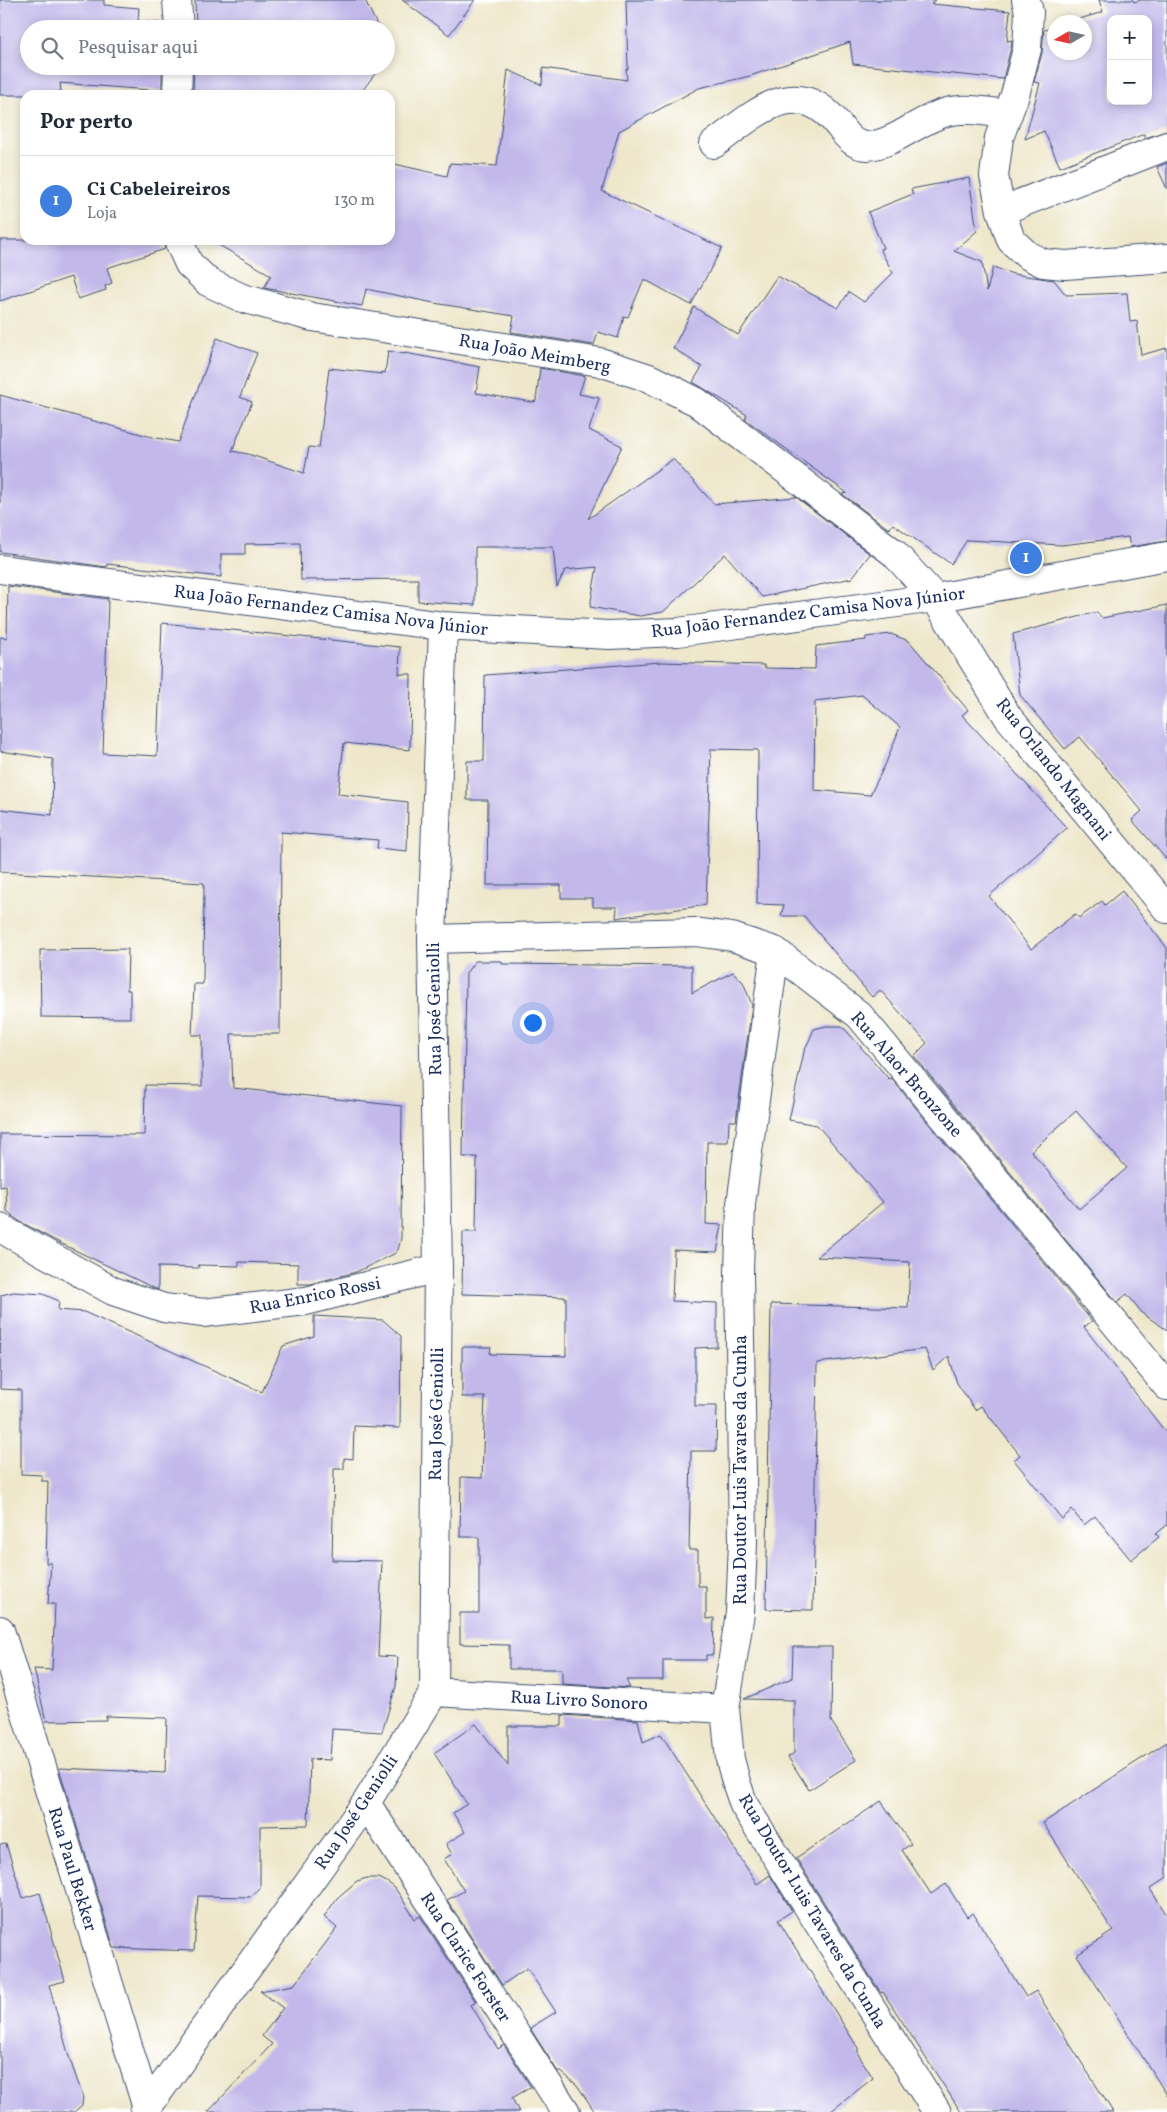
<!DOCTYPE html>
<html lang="pt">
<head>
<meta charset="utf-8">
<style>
	body { margin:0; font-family:Vollkorn,serif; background:#f6f6f7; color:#1f2937 }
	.controls { position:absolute; right:15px; top:15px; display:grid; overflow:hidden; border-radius:10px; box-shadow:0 2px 8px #0003 }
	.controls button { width:45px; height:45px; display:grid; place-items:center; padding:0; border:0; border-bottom:1px solid #e0e1e3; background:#fff; color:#1f2937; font:25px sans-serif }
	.compass { position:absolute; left:1047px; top:15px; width:45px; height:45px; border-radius:50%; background:#fff; box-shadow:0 2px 8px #0003; rotate:261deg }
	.you { position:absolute; left:532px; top:1022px; width:18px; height:18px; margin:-12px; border:4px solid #fff; border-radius:50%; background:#1a73e8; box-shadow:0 0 0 8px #1a73e833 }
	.badge { display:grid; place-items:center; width:32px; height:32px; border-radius:50%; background:#1f6fb2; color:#fff; font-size:16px; font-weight:700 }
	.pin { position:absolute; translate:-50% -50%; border:2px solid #fff; box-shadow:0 1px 5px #0006 }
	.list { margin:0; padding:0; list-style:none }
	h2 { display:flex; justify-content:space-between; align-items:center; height:65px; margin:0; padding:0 20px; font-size:21px }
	h2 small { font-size:16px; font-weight:400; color:#747a83 }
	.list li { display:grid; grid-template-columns:32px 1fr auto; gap:15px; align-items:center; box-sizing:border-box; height:90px; padding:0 20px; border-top:1px solid #e0e1e3 }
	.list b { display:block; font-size:19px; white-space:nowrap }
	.list p { margin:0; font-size:16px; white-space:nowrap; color:#747a83 }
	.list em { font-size:16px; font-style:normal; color:#747a83 }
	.icon { flex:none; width:28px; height:28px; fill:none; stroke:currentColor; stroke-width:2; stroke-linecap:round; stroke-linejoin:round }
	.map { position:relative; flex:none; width:1167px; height:2112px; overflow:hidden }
	.search { position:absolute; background:#fff; box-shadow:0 2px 8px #0003; left:20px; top:20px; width:375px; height:55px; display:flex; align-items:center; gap:12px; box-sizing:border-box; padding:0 18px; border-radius:28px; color:#747a83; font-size:19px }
	.panel { position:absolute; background:#fff; box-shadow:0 2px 8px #0003; left:20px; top:90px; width:375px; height:155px; border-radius:15px }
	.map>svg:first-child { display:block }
</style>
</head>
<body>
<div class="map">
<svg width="1167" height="2112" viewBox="0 0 1167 2112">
	<rect width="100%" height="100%" fill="#fff"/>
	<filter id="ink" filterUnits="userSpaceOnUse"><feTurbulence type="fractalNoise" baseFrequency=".02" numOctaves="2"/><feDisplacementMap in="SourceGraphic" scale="10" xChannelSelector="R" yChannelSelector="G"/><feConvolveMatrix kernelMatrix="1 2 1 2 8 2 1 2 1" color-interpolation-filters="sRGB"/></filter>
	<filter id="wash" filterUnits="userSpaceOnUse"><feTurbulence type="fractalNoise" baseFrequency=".0096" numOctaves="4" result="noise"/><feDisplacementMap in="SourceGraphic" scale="20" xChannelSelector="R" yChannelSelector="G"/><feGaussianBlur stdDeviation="1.12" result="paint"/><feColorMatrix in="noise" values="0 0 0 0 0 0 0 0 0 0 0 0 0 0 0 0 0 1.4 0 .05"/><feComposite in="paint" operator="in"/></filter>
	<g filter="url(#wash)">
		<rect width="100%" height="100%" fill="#eee7cb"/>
		<g id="blocks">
			<path fill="#c2b9ea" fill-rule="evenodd" d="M 0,0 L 104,0 L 104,5 L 139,8 L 138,21 L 163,23 L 163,29 L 29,29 L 29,66 L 162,66 L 162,91 L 60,83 L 61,92 L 57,92 L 57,95 L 0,95 Z
				M 195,0 L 365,0 L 379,29 L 194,29 L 194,26 L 196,26 Z
				M 402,0 L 475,0 L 449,35 Z
				M 626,0 L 936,0 L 931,4 L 1010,11 L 1007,41 L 1012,40 L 1011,47 L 1003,79 L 853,64 L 850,42 L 750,76 L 699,88 L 619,131 L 602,191 L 722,248 L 691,305 L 644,279 L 628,317 L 624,316 L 618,338 L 598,332 L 594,345 L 511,332 L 514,316 L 434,303 L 366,289 L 362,306 L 264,288 L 271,275 L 210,240 L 390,240 L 390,163 L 447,176 L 450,163 L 497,166 L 508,70 L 542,85 L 543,68 L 627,80 L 626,69 L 628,69 Z
				M 1099,0 L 1133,0 L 1134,2 L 1141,0 L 1167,0 L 1167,131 L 1145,138 L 1144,134 L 1060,167 L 1044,131 L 1025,139 L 1040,83 L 1034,82 L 1042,53 L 1044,30 L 1054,27 L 1054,52 L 1084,52 L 1084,22 L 1069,22 L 1103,12 ZM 1111,19 L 1148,19 L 1148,101 L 1111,101 Z
				M 194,66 L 381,66 L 359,95 L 198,95 L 193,93 Z
				M 1167,163 L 1167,189 L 1157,167 Z
				M 969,178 L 977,231 L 954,251 L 982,262 L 987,291 L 993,267 L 1013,274 L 1054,280 L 1066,295 L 1127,293 L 1130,322 L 1137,321 L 1141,355 L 1167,348 L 1167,541 L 1130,547 L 1128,537 L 1062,545 L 967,540 L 951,564 L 893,524 L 889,529 L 842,494 L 847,493 L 745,419 L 747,415 L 693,382 L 702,367 L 673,348 L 694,307 L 738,335 L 777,276 L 838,308 L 849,292 L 864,302 L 893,273 L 880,249 L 883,248 L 868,212 L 913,194 L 911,189 Z
				M 0,240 L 163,240 L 165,249 L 107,268 L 112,283 L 105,286 L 106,290 L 78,299 L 71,277 L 0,301 Z
				M 217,338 L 257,353 L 240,397 L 252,402 L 232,451 L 248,454 L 304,473 L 309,447 L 319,448 L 329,368 L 382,374 L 382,372 L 385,373 L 388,351 L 405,354 L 405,353 L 480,367 L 476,393 L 532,402 L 536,401 L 540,368 L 585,376 L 579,394 L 599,398 L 589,430 L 622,446 L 588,519 L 673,459 L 714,504 L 796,497 L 870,554 L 852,578 L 762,597 L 725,554 L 663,612 L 640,616 L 590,607 L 597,567 L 565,570 L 557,587 L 553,547 L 475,547 L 475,605 L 418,601 L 418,579 L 301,580 L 300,543 L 245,544 L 245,554 L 221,554 L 221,577 L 107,564 L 107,567 L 0,552 L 0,395 L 152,437 L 178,442 Z
				M 8,586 L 108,599 L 103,753 L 157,756 L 162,623 L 400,647 L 399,674 L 411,674 L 410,750 L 344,743 L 338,794 L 408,802 L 407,851 L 377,848 L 378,840 L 281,832 L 280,1034 L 231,1034 L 233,1088 L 402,1106 L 401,1238 L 398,1250 L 394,1254 L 356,1272 L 310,1284 L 298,1284 L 298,1264 L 239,1262 L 239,1266 L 198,1265 L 199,1268 L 158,1267 L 158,1290 L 56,1241 L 19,1221 L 7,1211 L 6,1186 L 0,1187 L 0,1134 L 144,1135 L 145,1085 L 202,1086 L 202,1035 L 192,1035 L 194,984 L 203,984 L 204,883 L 0,872 L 0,809 L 52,815 L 53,759 L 0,751 L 0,637 L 7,638 Z
				M 1167,605 L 1167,860 L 1132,820 L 1142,811 L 1080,737 L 1065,749 L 1020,695 L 1013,634 L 1097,612 L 1102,618 Z
				M 891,634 L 909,641 L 968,710 L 962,715 L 1067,828 L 989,896 L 1031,949 L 1075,914 L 1079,918 L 1102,901 L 1105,905 L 1122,891 L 1167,948 L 1167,1330 L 1143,1314 L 1127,1294 L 1117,1302 L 914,1056 L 927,1043 L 880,990 L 872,997 L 804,916 L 781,916 L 784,905 L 757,904 L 758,750 L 711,749 L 706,905 L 616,918 L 617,907 L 593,907 L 593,898 L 561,898 L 561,885 L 487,885 L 488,800 L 467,800 L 467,761 L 484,761 L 485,675 L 661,662 L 764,665 L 764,668 L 815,669 L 816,646 L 866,640 L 866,637 ZM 862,695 L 900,727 L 886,763 L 870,795 L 814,790 L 815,701 ZM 1076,1111 L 1127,1168 L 1079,1209 L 1031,1151 Z
				M 128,949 L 127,990 L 130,990 L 130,1018 L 41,1017 L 40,950 Z
				M 475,961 L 502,961 L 502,964 L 692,966 L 692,993 L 733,972 L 743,982 L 752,1005 L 736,1121 L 729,1121 L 728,1142 L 707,1142 L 706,1224 L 722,1225 L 717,1252 L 674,1250 L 672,1301 L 717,1303 L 717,1347 L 695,1348 L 695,1406 L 717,1406 L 716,1451 L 691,1451 L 689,1550 L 698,1550 L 698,1586 L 706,1586 L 706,1619 L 714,1618 L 713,1655 L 706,1655 L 706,1660 L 663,1660 L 663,1680 L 626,1680 L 630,1688 L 562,1684 L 562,1669 L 509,1669 L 509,1645 L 460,1644 L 460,1613 L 479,1613 L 479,1537 L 460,1537 L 461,1477 L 482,1478 L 485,1397 L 462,1397 L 462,1347 L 491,1347 L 490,1354 L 566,1356 L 566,1297 L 462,1294 L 463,1232 L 476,1232 L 477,1157 L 463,1157 L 466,973 Z
				M 826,1026 L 842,1026 L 889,1079 L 891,1078 L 1092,1321 L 1084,1327 L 1167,1434 L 1167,1525 L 1156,1534 L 1159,1537 L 1131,1560 L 1095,1516 L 1084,1525 L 1072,1510 L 1062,1519 L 1014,1460 L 1020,1455 L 981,1406 L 975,1410 L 957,1383 L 949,1356 L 933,1370 L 925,1349 L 817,1363 L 813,1610 L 766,1609 L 771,1304 L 908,1308 L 910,1262 L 817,1257 L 883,1202 L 817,1125 L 789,1120 L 804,1052 L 814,1029 Z
				M 14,1292 L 43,1294 L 59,1301 L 58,1310 L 84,1312 L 262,1392 L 283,1346 L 314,1336 L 314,1316 L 383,1320 L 401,1336 L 400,1428 L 354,1426 L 353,1459 L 344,1458 L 344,1469 L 334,1469 L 332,1560 L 382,1561 L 378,1656 L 398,1657 L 396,1686 L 382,1732 L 332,1729 L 330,1760 L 310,1759 L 308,1825 L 260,1826 L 260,1888 L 250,1897 L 198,1896 L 194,1951 L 114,1948 L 59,1768 L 165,1773 L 167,1718 L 106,1716 L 106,1720 L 46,1721 L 34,1669 L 52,1670 L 55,1604 L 48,1604 L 51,1563 L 46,1563 L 48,1481 L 42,1481 L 42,1475 L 21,1474 L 21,1390 L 0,1389 L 1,1295 Z
				M 793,1647 L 832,1647 L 831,1721 L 856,1760 L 809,1790 L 788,1757 L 794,1753 L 794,1700 L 744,1699 L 792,1678 Z
				M 562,1715 L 638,1720 L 643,1742 L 661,1734 L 757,1884 L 770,1875 L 792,1911 L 778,1920 L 858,2048 L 858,2054 L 873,2078 L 830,2112 L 595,2112 L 577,2085 L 560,2071 L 558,2072 L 530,2028 L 556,2012 L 527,1968 L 502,1985 L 447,1900 L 464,1891 L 444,1859 L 452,1854 L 446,1844 L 465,1832 L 453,1813 L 467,1804 L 434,1753 L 476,1724 L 508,1766 L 508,1726 L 562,1726 Z
				M 1167,1742 L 1167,1877 L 1150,1889 L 1167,1915 L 1167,2095 L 1077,1955 L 1113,1931 L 1043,1823 Z
				M 881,1801 L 911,1844 L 902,1850 L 931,1894 L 946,1884 L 967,1917 L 973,1913 L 1026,1997 L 1036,1991 L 1113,2112 L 961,2112 L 883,1992 L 881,1993 L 870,1976 L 796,1858 Z
				M 6,1844 L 23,1898 L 40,1893 L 65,1981 L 49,1985 L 69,2057 L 83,2097 L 82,2105 L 74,2112 L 0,2112 L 0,1845 Z
				M 367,1878 L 379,1878 L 387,1882 L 395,1888 L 415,1919 L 420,1916 L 476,2002 L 471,2005 L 498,2049 L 504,2045 L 531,2087 L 512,2098 L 519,2112 L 208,2112 L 272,2044 L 262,2036 L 283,2008 L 260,1991 L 294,1985 L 337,1928 L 324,1917 L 337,1898 L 357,1881 Z"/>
		</g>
	</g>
	<g filter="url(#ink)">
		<use href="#blocks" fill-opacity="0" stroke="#3b4b6e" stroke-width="1"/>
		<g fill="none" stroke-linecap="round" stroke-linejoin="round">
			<g stroke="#3b4b6e" stroke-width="30">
				<path id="minor" d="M 177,0 L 179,29
					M 1026,0 L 1029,12 L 1027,49 L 1015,95 L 999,138 L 994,176 L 1001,211 L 1011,240 L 1027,255 L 1043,263 L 1065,265 L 1167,258
					M 177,95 L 178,66
					M 714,144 C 755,114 797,71 840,127 C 846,136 855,146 867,146 C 896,144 919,119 947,112 C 966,107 988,112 1008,114
					M 1001,211 L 1167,146
					M 178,240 L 189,264 L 208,282 L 242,298 L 312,317 L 600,362 L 649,378 L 697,402 L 894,553 L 935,598 L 1008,717 L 1167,909
					M 0,569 L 443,626 L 609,635 L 678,632 L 935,598 L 1167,556
					M 432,939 L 695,932 L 732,937 L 775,951 L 859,1015 L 1167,1386
					M 775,951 L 741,1204 L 739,1272 L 743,1542 L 740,1613 L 725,1709 L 730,1759 L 736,1782 L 744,1805 L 937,2112
					M 0,1228 L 113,1291 L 164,1308 L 203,1313 L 306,1301 L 438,1268
					M 0,1630 L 147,2108
					M 434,1692 L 725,1709
					M 366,1803 L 566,2112
					M 144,2112 L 366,1803 L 434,1692 L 438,1268 L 432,939 L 443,626"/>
			</g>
			<use href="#minor" stroke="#fff" stroke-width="28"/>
		</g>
	</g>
	<g text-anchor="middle" stroke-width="4.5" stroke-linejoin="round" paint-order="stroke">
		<g font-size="18" fill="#1b2f5e" stroke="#fff">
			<text transform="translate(535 353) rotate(10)" y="6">Rua João Meimberg</text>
			<text transform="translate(331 610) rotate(7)" y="6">Rua João Fernandez Camisa Nova Júnior</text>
			<text transform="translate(808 612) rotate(-7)" y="6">Rua João Fernandez Camisa Nova Júnior</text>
			<text transform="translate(1054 769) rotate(52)" y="6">Rua Orlando Magnani</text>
			<text transform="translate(434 1009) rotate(-91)" y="6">Rua José Geniolli</text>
			<text transform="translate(907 1074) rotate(49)" y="6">Rua Alaor Bronzone</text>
			<text transform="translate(315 1295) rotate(-11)" y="6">Rua Enrico Rossi</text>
			<text transform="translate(436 1414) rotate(-89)" y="6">Rua José Geniolli</text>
			<text transform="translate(740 1470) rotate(-90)" y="6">Rua Doutor Luis Tavares da Cunha</text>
			<text transform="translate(579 1700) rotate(3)" y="6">Rua Livro Sonoro</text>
			<text transform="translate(356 1812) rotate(-56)" y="6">Rua José Geniolli</text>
			<text transform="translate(73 1869) rotate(73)" y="6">Rua Paul Bekker</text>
			<text transform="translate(813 1911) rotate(59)" y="6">Rua Doutor Luis Tavares da Cunha</text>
			<text transform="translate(466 1957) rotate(57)" y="6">Rua Clarice Forster</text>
		</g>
	</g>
</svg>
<div class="controls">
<button>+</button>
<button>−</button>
</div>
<svg class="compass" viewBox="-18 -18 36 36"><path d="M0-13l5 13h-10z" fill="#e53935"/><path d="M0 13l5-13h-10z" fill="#747a83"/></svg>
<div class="you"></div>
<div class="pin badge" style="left:1026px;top:558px;background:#3f7fe0">1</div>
<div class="search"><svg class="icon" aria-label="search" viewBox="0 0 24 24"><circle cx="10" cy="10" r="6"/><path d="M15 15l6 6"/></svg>Pesquisar aqui</div>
<section class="panel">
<h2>Por perto<small></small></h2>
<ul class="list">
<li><span class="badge" style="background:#3f7fe0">1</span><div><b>Ci Cabeleireiros</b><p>Loja</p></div><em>130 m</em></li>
</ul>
</section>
</div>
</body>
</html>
